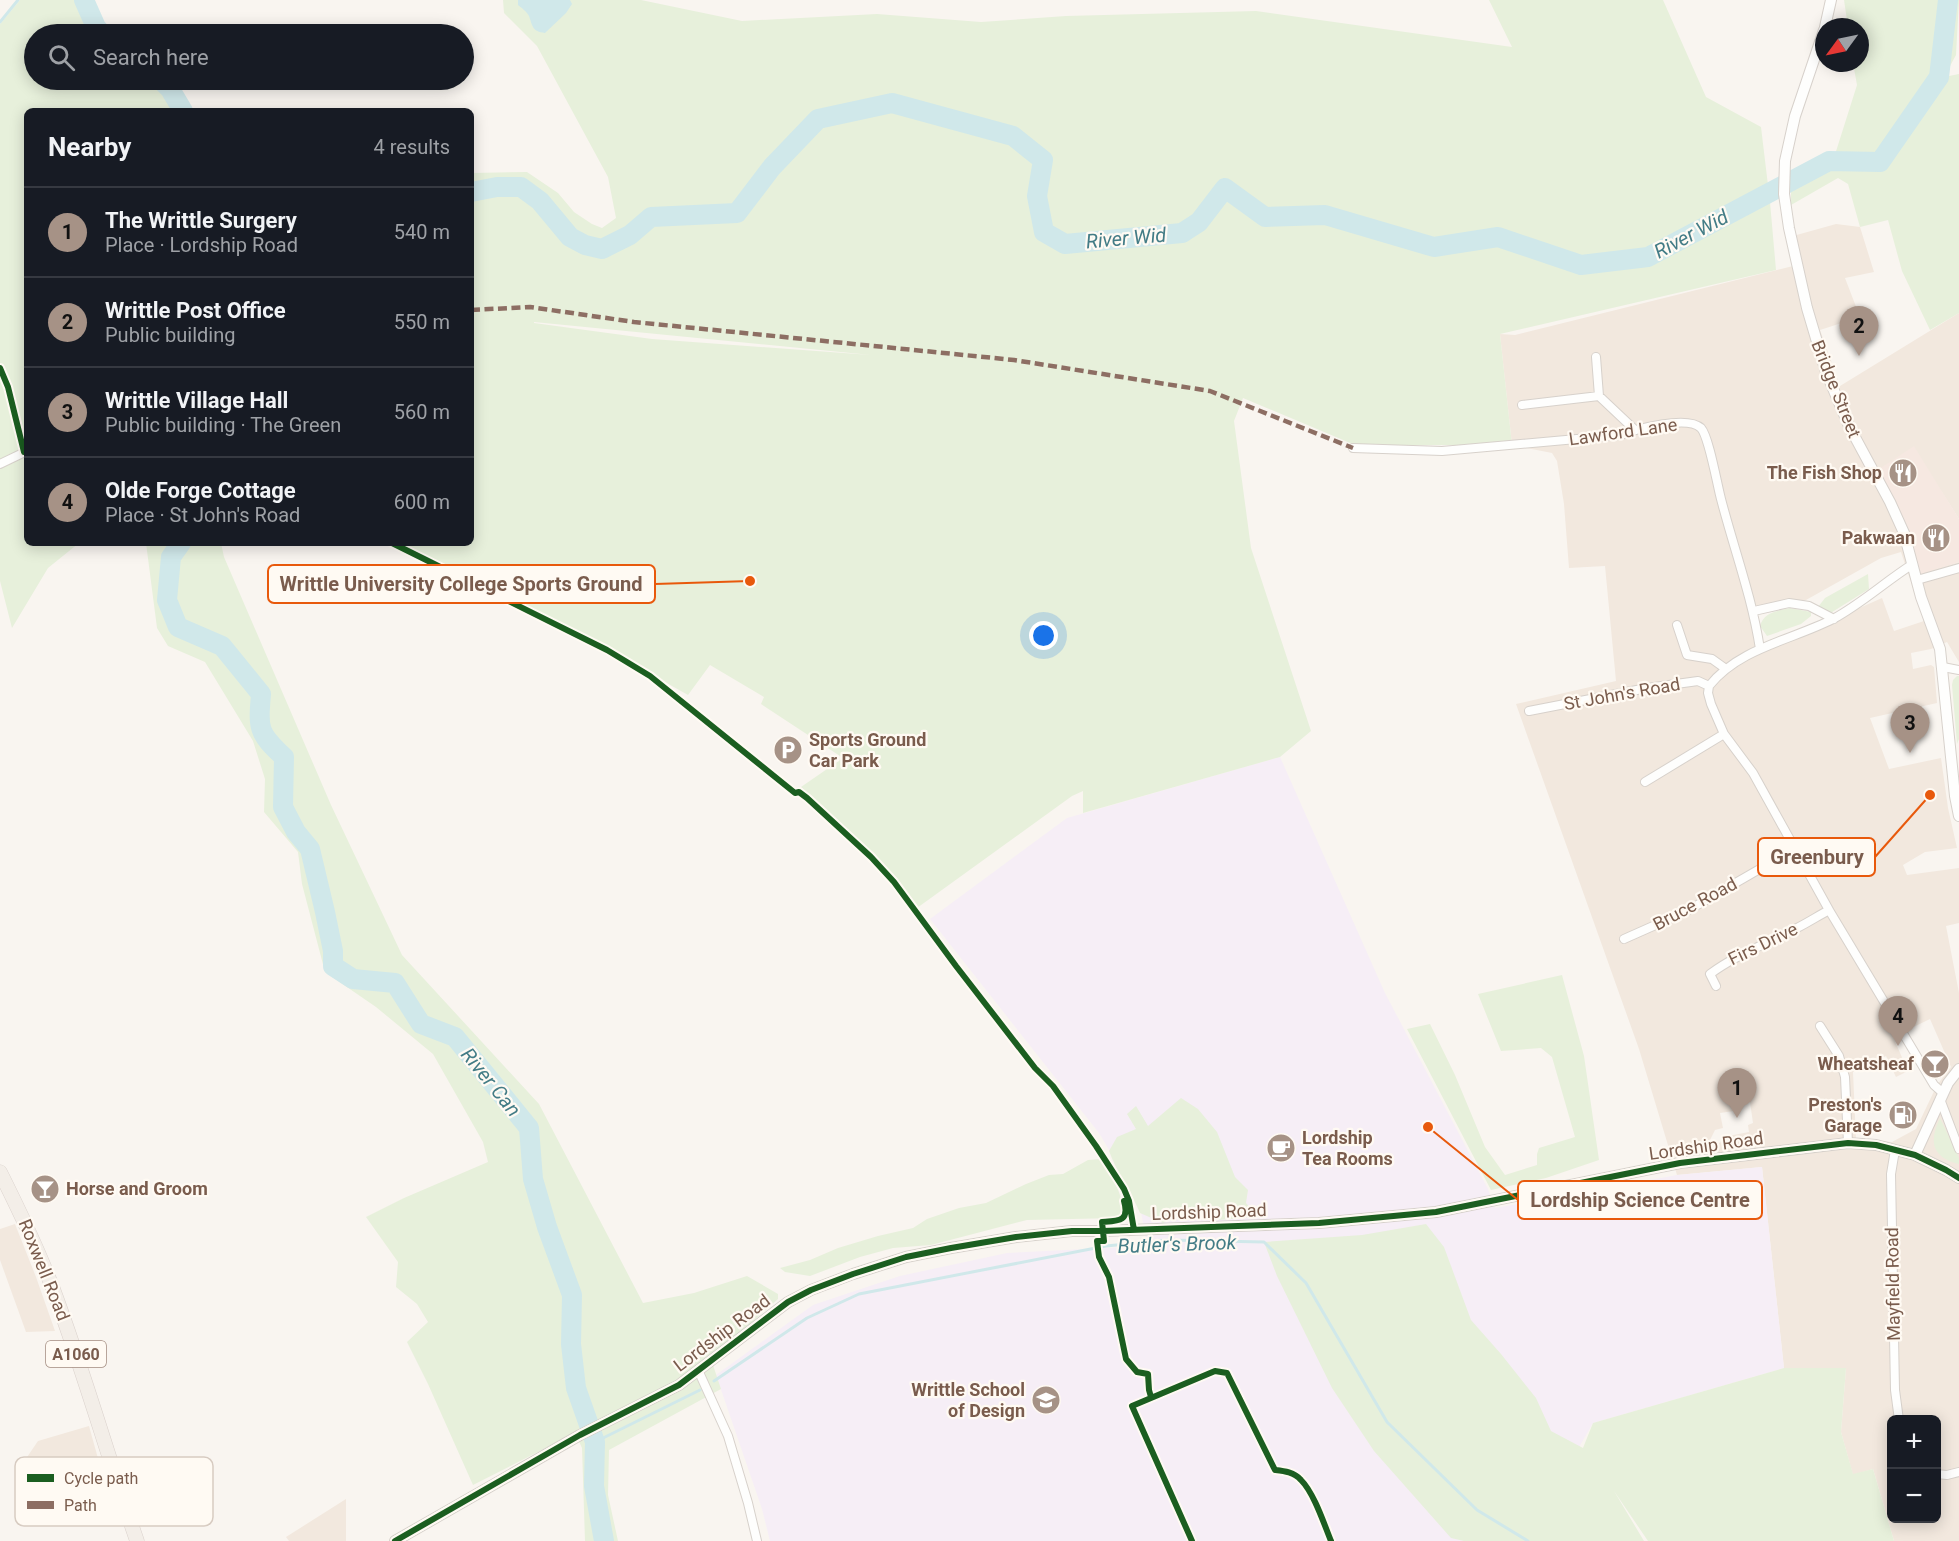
<!DOCTYPE html>
<html lang="en">
<head>
<meta charset="utf-8">
<style>
	body { margin:0; font-family:Roboto,sans-serif; background:#242831; color:#f1f3f6 }
	.controls { position:absolute; right:18px; bottom:18px; display:grid; overflow:hidden; border-radius:9px; box-shadow:0 3px 15px #0003 }
	.controls button { width:54px; height:54px; display:grid; place-items:center; padding:0; border:0; border-bottom:2px solid #363941; background:#171b24; color:#f1f3f6; font:30px sans-serif }
	.compass { position:absolute; left:1815px; top:18px; width:54px; height:54px; border-radius:50%; background:#171b24; box-shadow:0 3px 15px #0003; rotate:237deg }
	.you { position:absolute; left:1044px; top:636px; width:21px; height:21px; margin:-15px; border:4px solid #fff; border-radius:50%; background:#1a73e8; box-shadow:0 0 0 9px #1a73e833 }
	.badge { display:grid; place-items:center; width:39px; height:39px; border-radius:50%; background:#a69286; color:#111; font-size:20px; font-weight:700 }
	.pin { position:absolute; translate:-50% -50px; filter:drop-shadow(0 2px 3px #0008) }
	.pin::after { content:''; position:absolute; top:32px; width:21px; height:18px; background:inherit; clip-path:polygon(0 0,100% 0,50% 100%) }
	.list { margin:0; padding:0; list-style:none }
	h2 { display:flex; justify-content:space-between; align-items:center; height:78px; margin:0; padding:0 24px; font-size:26px }
	h2 small { font-size:20px; font-weight:400; color:#9ea1a6 }
	.list li { display:grid; grid-template-columns:39px 1fr auto; gap:18px; align-items:center; box-sizing:border-box; height:90px; padding:0 24px; border-top:2px solid #363941 }
	.list b { display:block; font-size:22px; white-space:nowrap }
	.list p { margin:0; font-size:20px; white-space:nowrap; color:#9ea1a6 }
	.list em { font-size:20px; font-style:normal; color:#9ea1a6 }
	.icon { flex:none; width:33px; height:33px; fill:none; stroke:currentColor; stroke-width:2; stroke-linecap:round; stroke-linejoin:round }
	.map { position:relative; flex:none; width:1959px; height:1541px; overflow:hidden }
	.search { position:absolute; background:#171b24; box-shadow:0 3px 15px #0003; left:24px; top:24px; width:450px; height:66px; display:flex; align-items:center; gap:15px; box-sizing:border-box; padding:0 21px; border-radius:33px; color:#9ea1a6; font-size:22px }
	.panel { position:absolute; background:#171b24; box-shadow:0 3px 15px #0003; left:24px; top:108px; width:450px; height:438px; border-radius:9px }
	.map>svg:first-child { display:block }
</style>
</head>
<body>
<div class="map">
<svg width="1959" height="1541" viewBox="0 0 1959 1541">
	<rect width="100%" height="100%" fill="#f9f5f0"/>
	<path fill="#f2e8de" fill-rule="evenodd" d="M 1836,224 L 1860,227 L 1874,272 L 1845,278 L 1860,317 L 1820,330 L 1840,386 L 1959,313 L 1959,519 L 1940,489 L 1876,471 L 1895,501 L 1908,533 L 1920,573 L 1959,562 L 1959,662 L 1947,642 L 1931,649 L 1911,653 L 1913,669 L 1931,665 L 1934,667 L 1937,703 L 1870,718 L 1889,769 L 1941,758 L 1948,808 L 1957,848 L 1925,852 L 1903,865 L 1907,875 L 1959,868 L 1959,923 L 1946,926 L 1959,993 L 1959,1541 L 1894,1541 L 1873,1469 L 1853,1475 L 1841,1432 L 1846,1368 L 1784,1368 L 1762,1167 L 1677,1175 L 1639,1049 L 1516,704 L 1616,681 L 1605,566 L 1569,568 L 1564,504 L 1557,461 L 1552,453 L 1512,445 L 1500,334 L 1515,335 L 1793,266 L 1793,236 ZM 1901,552 L 1924,621 L 1894,631 L 1882,598 L 1763,651 L 1757,613 L 1806,600 L 1881,558 ZM 1930,1019 L 1951,1067 L 1937,1085 L 1916,1129 L 1892,1142 L 1856,1139 L 1853,1072 L 1886,1056 L 1896,1077 L 1908,1071 L 1893,1037 ZM 1750,1102 L 1753,1123 L 1748,1125 L 1749,1132 L 1723,1137 L 1720,1143 L 1710,1140 L 1715,1130 L 1723,1128 L 1720,1113 L 1734,1111 L 1734,1104 ZM 1892,1420 L 1936,1420 L 1936,1518 L 1892,1518 Z
		M 15,1224 L 36,1277 L 55,1331 L 26,1332 L 0,1260 L 0,1229 Z
		M 89,1426 L 99,1462 L 38,1479 L 21,1466 L 38,1441 Z
		M 346,1499 L 346,1541 L 289,1541 L 286,1537 Z"/>
	<path fill="#f6e8e1" d="M 1914,446 L 1959,519 L 1959,562 L 1920,574 L 1908,533 L 1895,501 L 1876,471 Z"/>
	<path fill="#f6eef6" d="M 1280,757 L 1385,993 L 1488,1189 L 1495,1208 L 1677,1175 L 1762,1167 L 1784,1368 L 1593,1423 L 1525,1541 L 770,1541 L 762,1509 L 716,1375 L 813,1305 L 900,1276 L 1007,1253 L 1147,1246 L 1139,1200 L 1099,1133 L 930,919 L 1067,818 Z"/>
	<path fill="#e7f0db" fill-rule="evenodd" d="M 20,0 L 89,0 L 98,18 L 110,34 L 34,34 L 34,80 L 169,80 L 189,111 L 27,111 L 27,543 L 79,543 L 48,568 L 12,628 L 0,581 L 0,24 Z
		M 503,0 L 641,0 L 742,21 L 877,14 L 981,22 L 1066,16 L 1256,11 L 1512,47 L 1489,0 L 1663,0 L 1706,97 L 1761,127 L 1770,202 L 1776,270 L 1500,334 L 1512,445 L 1355,445 L 1243,398 L 1234,421 L 1251,548 L 1311,731 L 1280,757 L 1083,813 L 1083,791 L 1072,796 L 917,908 L 851,835 L 801,787 L 843,758 L 761,704 L 764,697 L 710,665 L 688,695 L 555,620 L 400,543 L 471,543 L 471,173 L 527,172 L 558,193 L 574,212 L 592,224 L 602,228 L 616,218 L 608,177 L 537,46 L 504,13 ZM 534,323 L 534,322 L 871,355 L 652,339 Z
		M 1844,0 L 1959,0 L 1956,55 L 1944,77 L 1959,74 L 1959,313 L 1930,330 L 1902,271 L 1888,220 L 1860,227 L 1848,184 L 1838,178 L 1791,205 L 1791,185 L 1832,164 L 1857,85 L 1853,63 L 1860,63 L 1860,27 L 1848,27 Z
		M 146,543 L 221,543 L 224,557 L 331,805 L 402,955 L 539,1104 L 643,1303 L 694,1293 L 747,1276 L 778,1294 L 778,1299 L 739,1334 L 710,1356 L 721,1389 L 609,1450 L 608,1495 L 618,1541 L 585,1541 L 582,1448 L 575,1433 L 473,1485 L 428,1384 L 407,1342 L 428,1322 L 417,1304 L 396,1287 L 398,1262 L 366,1217 L 404,1198 L 488,1162 L 483,1142 L 433,1054 L 376,1007 L 325,972 L 302,884 L 298,852 L 264,812 L 265,779 L 253,741 L 205,662 L 168,646 L 157,628 Z
		M 1868,574 L 1869,589 L 1829,614 L 1818,607 L 1825,598 Z
		M 1790,608 L 1811,612 L 1811,616 L 1801,624 L 1767,636 L 1760,626 C 1764,612 1777,611 1790,608 Z
		M 1957,676 L 1959,676 L 1959,739 L 1957,744 L 1952,685 L 1953,680 Z
		M 1562,975 L 1584,1056 L 1599,1160 L 1546,1178 L 1491,1190 L 1407,1029 L 1430,1024 L 1455,1075 L 1485,1147 L 1505,1175 L 1537,1165 L 1537,1154 L 1539,1148 L 1575,1137 L 1552,1057 L 1541,1048 L 1501,1051 L 1478,994 Z
		M 1181,1098 L 1198,1109 L 1217,1132 L 1235,1177 L 1248,1190 L 1246,1203 L 1258,1217 L 1218,1220 L 1206,1215 L 1179,1217 L 1163,1223 L 1140,1213 C 1131,1191 1117,1173 1109,1151 L 1117,1137 L 1136,1129 L 1127,1114 L 1136,1106 L 1148,1126 Z
		M 1940,1118 L 1959,1158 L 1959,1164 C 1931,1157 1929,1141 1940,1118 Z
		M 1100,1159 C 1109,1174 1130,1199 1118,1218 L 1027,1220 L 931,1245 L 893,1248 L 860,1257 L 810,1276 L 785,1272 L 780,1268 L 810,1260 L 838,1248 L 878,1236 L 913,1228 L 927,1219 L 959,1208 L 986,1203 L 1026,1184 L 1049,1175 L 1063,1174 L 1088,1160 Z
		M 1426,1224 L 1444,1247 L 1471,1320 L 1501,1354 L 1536,1398 L 1551,1431 L 1583,1448 L 1593,1423 L 1784,1368 L 1846,1368 L 1841,1432 L 1853,1474 L 1873,1469 L 1894,1541 L 1648,1541 L 1614,1491 L 1644,1541 L 1464,1541 L 1451,1538 L 1374,1451 L 1332,1388 L 1277,1276 L 1264,1242 L 1362,1235 Z"/>
	<path fill="#d0e8ea" d="M 518,0 L 570,0 L 572,4 L 566,13 L 545,33 C 532,31 533,27 529,16 C 527,12 522,8 518,5 Z"/>
	<g fill="none" stroke-linecap="round" stroke-linejoin="round">
		<path stroke="#d0e8ea" stroke-width="3" d="M 0,22 L 18,0
			M 714,1381 L 807,1318 L 859,1294 L 1106,1246 L 1168,1240 L 1264,1242 L 1306,1283 L 1387,1422 L 1477,1510 L 1528,1541
			M 595,1442 L 700,1390"/>
		<path stroke="#d0e8ea" stroke-width="20" d="M 84,0 L 96,27 L 102,34
			M 161,80 L 170,89 L 183,111
			M 471,192 L 497,187 L 521,187 L 540,201 L 570,237 L 585,245 L 602,249 L 630,235 L 651,217 L 737,213 L 772,167 L 818,119 L 892,103 L 1013,136 L 1043,160 L 1037,196 L 1044,232 L 1065,244 L 1182,233 L 1199,222 L 1225,188 L 1265,217 L 1325,215 L 1434,247 L 1498,237 L 1581,265 L 1648,257 L 1829,161 L 1880,162 L 1939,77 L 1948,0
			M 181,543 L 171,557 L 167,600 L 178,627 L 222,646 L 261,694 C 258,729 258,733 284,757 L 283,807 L 296,832 L 310,849 L 325,912 L 333,951 L 333,966 L 353,979 L 395,983 L 421,1024 L 455,1037 L 529,1128 L 533,1179 L 547,1227 L 572,1295 L 571,1344 L 576,1388 L 595,1442 L 594,1486 L 604,1541"/>
		<g stroke="#d7d1cb" stroke-width="10">
			<path id="minor" d="M 1596,357 L 1599,396 L 1635,430
				M 1522,405 L 1599,396
				M 1353,448 L 1442,451 L 1621,435 C 1637,429 1687,415 1701,428 C 1709,437 1717,484 1721,499 C 1734,549 1752,597 1760,649
				M 0,464 L 27,451
				M 1917,580 L 1959,568
				M 1754,611 L 1789,603 L 1809,606 L 1834,619
				M 1677,625 L 1687,655 L 1712,659 L 1726,669
				M 1943,667 L 1959,670
				M 1709,686 L 1708,693 L 1711,704 L 1724,734 L 1753,773 L 1829,910 L 1934,1085 L 1943,1093
				M 1709,686 C 1739,648 1792,640 1833,619 C 1861,604 1886,581 1913,564
				M 1529,711 L 1647,688 L 1698,681 L 1709,686
				M 1645,782 L 1724,734
				M 1624,939 L 1687,911 L 1796,848
				M 1716,986 L 1710,974 C 1737,954 1767,944 1797,928 C 1807,923 1818,916 1829,910
				M 1820,1026 L 1839,1056 L 1845,1077 L 1848,1143
				M 1940,1099 L 1959,1149
				M 1895,1150 L 1891,1174 L 1895,1390 L 1899,1420
				M 698,1370 L 728,1436 L 748,1503 L 757,1541
				M 1936,1474 L 1947,1475 L 1959,1472"/>
		</g>
		<g stroke="#d7d1cb" stroke-width="12">
			<path id="tertiary" d="M 1825,27 L 1831,0
				M 1824,30 L 1795,116 L 1785,161 L 1784,194 L 1789,228 L 1807,308 L 1826,372 L 1849,426 L 1890,502 L 1904,533 L 1921,597 L 1940,649 L 1955,796 L 1959,816
				M 1915,1155 L 1948,1083 L 1959,1069
				M 395,1541 L 580,1435 L 679,1385 L 788,1302 L 811,1290 L 853,1274 L 906,1257 L 951,1248 L 1016,1237 L 1072,1231 L 1103,1231 L 1319,1223 L 1436,1212 L 1680,1163 L 1848,1143 L 1876,1145 L 1915,1155 L 1946,1170 L 1959,1178"/>
		</g>
		<g stroke="#dad1cc" stroke-width="15">
			<path id="primary" d="M 0,1172 C 19,1210 38,1249 53,1289 C 84,1372 108,1457 137,1541"/>
		</g>
		<use href="#minor" stroke="#fefefd" stroke-width="8"/>
		<use href="#tertiary" stroke="#fefefd" stroke-width="10"/>
		<use href="#primary" stroke="#f3eee8" stroke-width="14"/>
		<path stroke="#8d6e63" stroke-width="4.5" stroke-dasharray="9 4.5" stroke-linecap="butt" d="M 471,310 L 530,307 L 634,322 L 1014,360 L 1210,391 L 1353,448"/>
		<g stroke="#fffaf3" stroke-width="10">
			<path id="cycleway" d="M 0,368 L 8,387 L 24,452 L 27,451
				M 392,543 L 607,650 L 650,676 L 795,793 L 799,792 L 807,798 L 871,857 L 894,882 L 956,966 L 1035,1068 L 1053,1086 L 1096,1146 L 1124,1189 L 1129,1201 L 1134,1230
				M 1124,1201 C 1130,1222 1118,1221 1102,1222 L 1104,1241 L 1097,1241 L 1099,1257 L 1109,1277 L 1126,1359 L 1137,1372 L 1148,1374 L 1149,1390 L 1151,1397
				M 395,1541 L 580,1435 L 679,1385 L 788,1302 L 811,1290 L 853,1274 L 906,1257 L 951,1248 L 1016,1237 L 1072,1231 L 1103,1231 L 1319,1223 L 1436,1212 L 1680,1163 L 1848,1143 L 1876,1145 L 1915,1155 L 1946,1170 L 1959,1178
				M 1192,1541 L 1132,1406 L 1215,1371 L 1227,1373 L 1275,1470 C 1284,1471 1294,1472 1301,1480 C 1314,1493 1324,1524 1331,1541"/>
		</g>
		<use href="#cycleway" stroke="#1b5e20" stroke-width="6"/>
	</g>
	<defs>
		<g id="restaurant-disc" transform="scale(1.5)"><circle r="9.5" fill="#a69286" stroke="#fffaf3"/><path d="M-5-6h1v4h1v-4h1v4h1v-4h1v5L-1.5 .5V6h-2V.5L-5-1ZM5-6V6H3V1.5H1.5Q1.5-4 5-6Z" fill="#fff"/></g>
		<g id="parking-disc" transform="scale(1.5)"><circle r="9.5" fill="#a69286" stroke="#fffaf3"/><path d="M-3.5-5.5H1a3.5 3.5 0 0 1 0 7H-1V5.5H-3.5ZM-1-3.4V-.6H.8a1.4 1.4 0 0 0 0-2.8Z" fill="#fff"/></g>
		<g id="bar-disc" transform="scale(1.5)"><circle r="9.5" fill="#a69286" stroke="#fffaf3"/><path d="M-6-5H6L.8 .8V4.5H3.5V6h-7V4.5H-.8V.8Z" fill="#fff"/></g>
		<g id="fuel-disc" transform="scale(1.5)"><circle r="9.5" fill="#a69286" stroke="#fffaf3"/><path d="M-5.5-6h7V0h2V4h1.3V-2.5L3-4.5l.8-.8L6-3V5H2.5V1h-1V6h-7ZM-4.2-4.7v3.2H.2V-4.7Z" fill="#fff"/></g>
		<g id="cafe-disc" transform="scale(1.5)"><circle r="9.5" fill="#a69286" stroke="#fffaf3"/><path d="M-5.5-4.5H6V0H3Q3 3.5 0 3.5H-2.5Q-5.5 3.5-5.5 0ZM3-3.2v2h1.7v-2ZM-6 4.5H4V6H-6Z" fill="#fff"/></g>
		<g id="university-disc" transform="scale(1.5)"><circle r="9.5" fill="#a69286" stroke="#fffaf3"/><path d="M0-5L7-2L0 1L-7-2ZM-4 1L0 2.5L4 1V4Q0 6-4 4Z" fill="#fff"/></g>
	</defs>
	<g fill-rule="evenodd">
		<use href="#restaurant-disc" x="1903" y="473"/>
		<use href="#restaurant-disc" x="1936" y="538"/>
		<use href="#parking-disc" x="788" y="750"/>
		<use href="#bar-disc" x="1935" y="1064"/>
		<use href="#fuel-disc" x="1903" y="1115"/>
		<use href="#cafe-disc" x="1281" y="1148"/>
		<use href="#bar-disc" x="45" y="1189"/>
		<use href="#university-disc" x="1046" y="1400"/>
	</g>
	<g text-anchor="middle" stroke-width="4.5" stroke-linejoin="round" paint-order="stroke">
		<rect fill="#fffaf3" stroke="#a28b7f" stroke-width="1.5" x="46" y="1341" width="60" height="26" rx="4.5"/>
		<g font-size="16" font-weight="bold" fill="#7a5c4d">
			<text x="76" y="1360">A1060</text>
		</g>
		<g font-size="18" fill="#7a5c4d" stroke="#fffaf3">
			<text transform="translate(1836 389) rotate(68)" y="6">Bridge Street</text>
			<text transform="translate(1623 432) rotate(-8)" y="6">Lawford Lane</text>
			<text transform="translate(1622 694) rotate(-10)" y="6">St John's Road</text>
			<text transform="translate(1695 904) rotate(-28)" y="6">Bruce Road</text>
			<text transform="translate(1763 944) rotate(-26)" y="6">Firs Drive</text>
			<text transform="translate(1706 1146) rotate(-8)" y="6">Lordship Road</text>
			<text transform="translate(1209 1212) rotate(-2)" y="6">Lordship Road</text>
			<text transform="translate(44 1270) rotate(68)" y="6">Roxwell Road</text>
			<text transform="translate(1893 1284) rotate(-91)" y="6">Mayfield Road</text>
			<text transform="translate(722 1333) rotate(-37)" y="6">Lordship Road</text>
		</g>
		<g font-size="18" font-weight="bold" fill="#7a5c4d" stroke="#fffaf3" text-anchor="end">
			<text x="1882" y="479">The Fish Shop</text>
			<text x="1915" y="544">Pakwaan</text>
			<text x="809" y="746" text-anchor="start">Sports Ground<tspan x="809" dy="21">Car Park</tspan></text>
			<text x="1914" y="1070">Wheatsheaf</text>
			<text x="1882" y="1111">Preston's<tspan x="1882" dy="21">Garage</tspan></text>
			<text x="1302" y="1144" text-anchor="start">Lordship<tspan x="1302" dy="21">Tea Rooms</tspan></text>
			<text x="66" y="1195" text-anchor="start">Horse and Groom</text>
			<text x="1025" y="1396">Writtle School<tspan x="1025" dy="21">of Design</tspan></text>
		</g>
		<g font-size="20" font-style="italic" fill="#437c86" stroke="#fffaf3">
			<text transform="translate(1691 234) rotate(-28)" y="7">River Wid</text>
			<text transform="translate(1126 238) rotate(-5)" y="7">River Wid</text>
			<text transform="translate(491 1082) rotate(51)" y="7">River Can</text>
			<text transform="translate(1177 1244) rotate(-2)" y="7">Butler's Brook</text>
		</g>
	</g>
	<rect x="15" y="1457" width="198" height="69" rx="9" fill="#fffaf3" stroke="#d7cbc1" stroke-width="1.5"/>
	<rect x="27" y="1474" width="27" height="8" fill="#1b5e20"/>
	<rect x="27" y="1501" width="27" height="8" fill="#8d6e63"/>
	<g font-size="16" fill="#7a5c4d">
		<text x="64" y="1484">Cycle path</text>
		<text x="64" y="1511">Path</text>
	</g>
	<path fill="none" stroke="#e8590c" stroke-width="2" d="M750 581L655 584M1930 795L1875 857M1428 1127L1518 1200"/>
	<g fill="#e8590c" stroke="#fffaf3" stroke-width="2">
		<circle cx="750" cy="581" r="6"/>
		<circle cx="1930" cy="795" r="6"/>
		<circle cx="1428" cy="1127" r="6"/>
	</g>
	<g fill="#fffaf3" stroke="#e8590c" stroke-width="2">
		<rect x="268" y="565" width="387" height="38" rx="6"/>
		<rect x="1758" y="838" width="117" height="38" rx="6"/>
		<rect x="1518" y="1181" width="244" height="38" rx="6"/>
	</g>
	<g font-size="20" text-anchor="middle" font-weight="bold" fill="#7a5c4d">
		<text x="461" y="591">Writtle University College Sports Ground</text>
		<text x="1817" y="864">Greenbury</text>
		<text x="1640" y="1207">Lordship Science Centre</text>
	</g>
</svg>
<div class="controls">
<button>+</button>
<button>−</button>
</div>
<svg class="compass" viewBox="-18 -18 36 36"><path d="M0-13l5 13h-10z" fill="#e53935"/><path d="M0 13l5-13h-10z" fill="#9ea1a6"/></svg>
<div class="you"></div>
<div class="pin badge" style="left:1737px;top:1118px">1</div>
<div class="pin badge" style="left:1859px;top:356px">2</div>
<div class="pin badge" style="left:1910px;top:753px">3</div>
<div class="pin badge" style="left:1898px;top:1046px">4</div>
<div class="search"><svg class="icon" aria-label="search" viewBox="0 0 24 24"><circle cx="10" cy="10" r="6"/><path d="M15 15l6 6"/></svg>Search here</div>
<section class="panel">
<h2>Nearby<small>4 results</small></h2>
<ul class="list">
<li><span class="badge">1</span><div><b>The Writtle Surgery</b><p>Place · Lordship Road</p></div><em>540 m</em></li>
<li><span class="badge">2</span><div><b>Writtle Post Office</b><p>Public building</p></div><em>550 m</em></li>
<li><span class="badge">3</span><div><b>Writtle Village Hall</b><p>Public building · The Green</p></div><em>560 m</em></li>
<li><span class="badge">4</span><div><b>Olde Forge Cottage</b><p>Place · St John's Road</p></div><em>600 m</em></li>
</ul>
</section>
</div>
</body>
</html>
